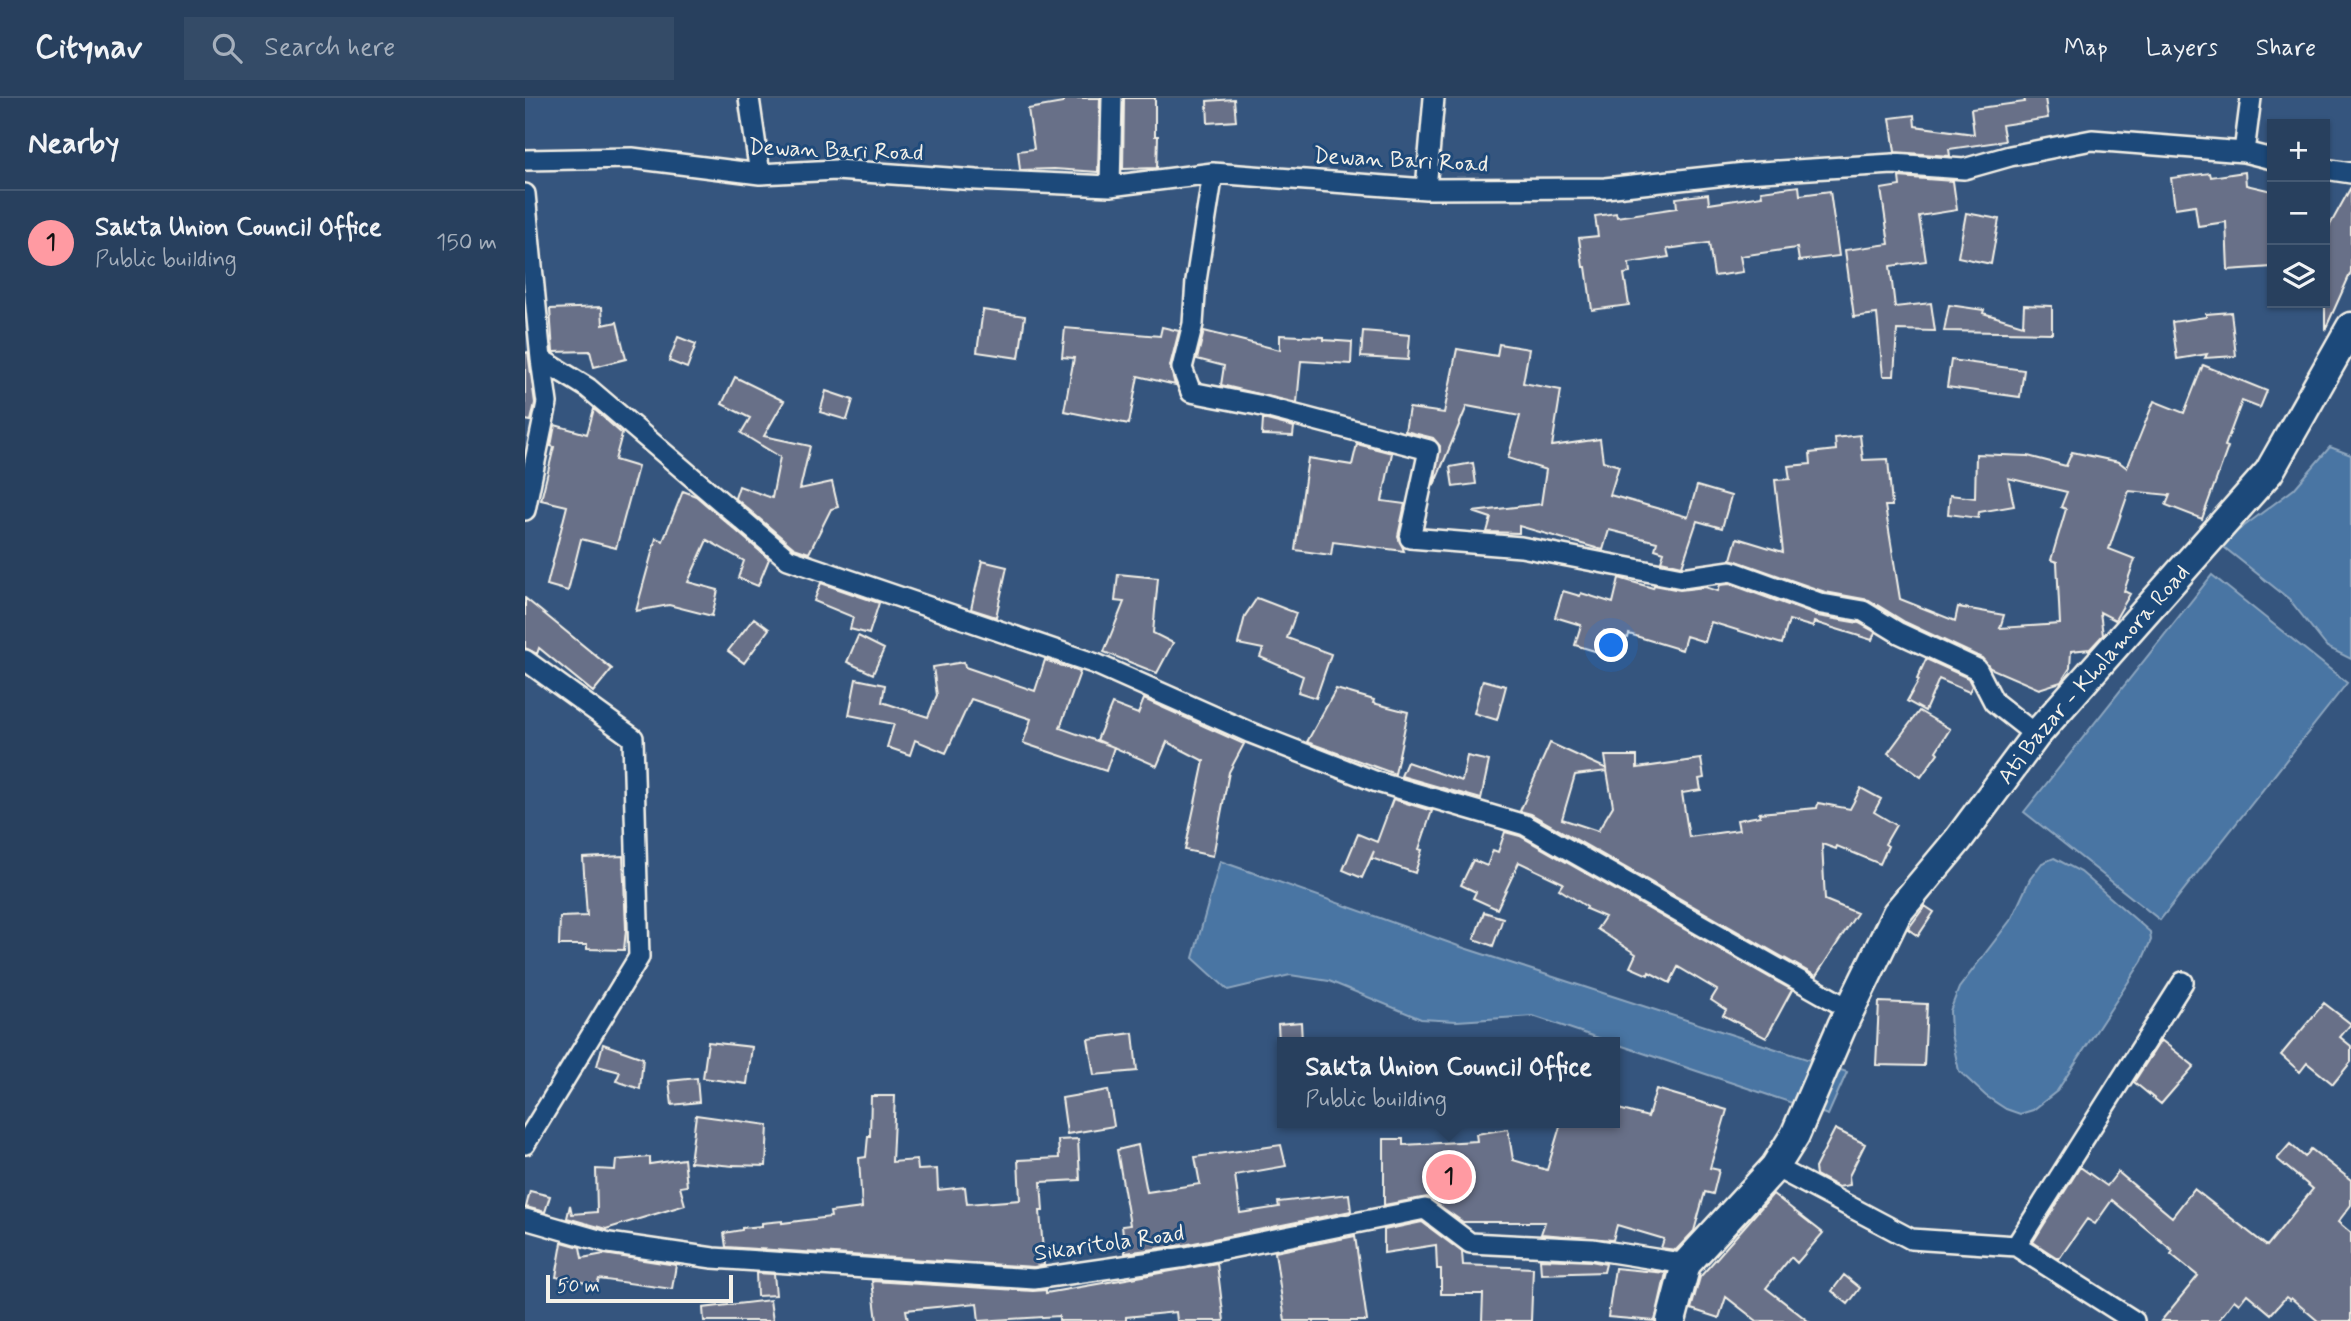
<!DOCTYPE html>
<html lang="en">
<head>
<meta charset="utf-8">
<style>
	body { margin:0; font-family:Mynerve,sans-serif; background:#344b67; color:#f1f3f6 }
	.controls { position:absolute; right:21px; top:21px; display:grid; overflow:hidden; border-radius:0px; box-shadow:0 2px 5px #0004 }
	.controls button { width:63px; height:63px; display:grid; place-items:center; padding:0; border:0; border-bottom:2px solid #445973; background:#28405e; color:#f1f3f6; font:35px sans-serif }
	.scale { position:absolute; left:21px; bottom:18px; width:187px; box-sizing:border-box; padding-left:7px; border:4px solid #f4f1e8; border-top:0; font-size:19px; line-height:24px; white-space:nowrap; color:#f4f1e8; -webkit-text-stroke:5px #1f4a7a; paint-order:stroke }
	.you { position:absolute; left:1087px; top:548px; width:24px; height:24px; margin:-18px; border:5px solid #fff; border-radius:50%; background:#1a73e8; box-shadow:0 0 0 10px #1a73e833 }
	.badge { display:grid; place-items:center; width:46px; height:46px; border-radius:50%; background:#ff9aa2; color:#111; font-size:23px; font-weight:700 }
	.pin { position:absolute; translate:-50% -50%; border:4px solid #fff; box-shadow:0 2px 7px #0006 }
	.popup { position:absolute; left:752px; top:939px; width:343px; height:91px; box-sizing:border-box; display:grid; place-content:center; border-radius:0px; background:#28405e; filter:drop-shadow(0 2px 5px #0005); font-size:23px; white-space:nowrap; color:#a5afbc }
	.popup b { font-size:26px; color:#f1f3f6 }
	.popup::after { content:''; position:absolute; left:50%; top:100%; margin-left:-14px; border:14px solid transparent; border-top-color:#28405e }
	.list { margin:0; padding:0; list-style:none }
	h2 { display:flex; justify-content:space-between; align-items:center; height:91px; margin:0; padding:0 28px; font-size:30px }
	h2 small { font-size:23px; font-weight:400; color:#a5afbc }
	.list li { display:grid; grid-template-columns:46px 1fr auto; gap:21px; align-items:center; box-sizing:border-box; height:105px; padding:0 28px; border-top:2px solid #445973 }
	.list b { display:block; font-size:26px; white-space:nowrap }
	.list p { margin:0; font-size:23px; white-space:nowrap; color:#a5afbc }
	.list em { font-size:23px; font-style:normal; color:#a5afbc }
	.icon { flex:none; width:38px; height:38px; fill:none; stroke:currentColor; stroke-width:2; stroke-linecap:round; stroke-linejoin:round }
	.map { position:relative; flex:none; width:1826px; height:1223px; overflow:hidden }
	header { display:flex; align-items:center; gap:42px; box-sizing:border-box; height:98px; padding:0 35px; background:#28405e; border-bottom:2px solid #445973 }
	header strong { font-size:33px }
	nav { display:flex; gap:38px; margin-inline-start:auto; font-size:24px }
	.search { width:490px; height:63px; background:#344b67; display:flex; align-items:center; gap:18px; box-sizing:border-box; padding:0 24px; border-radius:0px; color:#a5afbc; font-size:26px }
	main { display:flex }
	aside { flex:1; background:#28405e }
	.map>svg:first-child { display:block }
</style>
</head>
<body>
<header>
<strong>Citynav</strong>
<div class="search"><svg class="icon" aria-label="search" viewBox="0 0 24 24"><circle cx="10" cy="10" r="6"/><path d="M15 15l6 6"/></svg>Search here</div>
<nav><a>Map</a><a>Layers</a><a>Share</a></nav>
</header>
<main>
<aside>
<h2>Nearby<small></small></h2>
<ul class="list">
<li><span class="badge">1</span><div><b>Sakta Union Council Office</b><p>Public building</p></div><em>150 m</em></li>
</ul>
</aside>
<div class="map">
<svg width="1826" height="1223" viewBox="0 0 1826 1223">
	<rect width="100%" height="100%" fill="#35557e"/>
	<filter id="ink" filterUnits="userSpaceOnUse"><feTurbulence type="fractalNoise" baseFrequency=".0143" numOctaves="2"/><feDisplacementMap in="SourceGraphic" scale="14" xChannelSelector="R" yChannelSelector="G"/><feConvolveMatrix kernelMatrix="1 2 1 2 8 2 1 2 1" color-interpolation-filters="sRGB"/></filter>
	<g filter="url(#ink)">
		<path fill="#4874a3" stroke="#8da6bf" stroke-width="2" d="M 1805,349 L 1826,357 L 1826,561 L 1802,549 L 1764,501 L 1695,446 L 1769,391 Z
			M 1687,477 L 1822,585 L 1635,822 L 1499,714 Z
			M 1529,760 L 1556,774 L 1625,834 L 1626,842 L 1617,863 L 1532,993 L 1508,1012 L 1495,1016 L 1481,1011 L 1461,998 L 1434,973 L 1426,936 L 1425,913 L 1434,890 L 1487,820 L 1505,781 L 1517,765 Z
			M 695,763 L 939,850 L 1322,974 L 1303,1017 L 1008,918 L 932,923 L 896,921 L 804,883 L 765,877 L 703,892 L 668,860 Z"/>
		<path fill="#677088" stroke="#f4f1e8" stroke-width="2" fill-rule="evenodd" d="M 538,0 L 575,0 L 573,74 L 529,71 L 495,72 L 493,53 L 509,51 L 503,11 L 538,5 Z
			M 599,0 L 630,0 L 630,38 L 633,38 L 632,70 L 598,71 Z
			M 1499,0 L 1520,0 L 1523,20 L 1477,27 L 1480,43 L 1424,51 L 1425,58 L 1370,54 L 1365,20 L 1389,17 L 1390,28 L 1449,36 L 1446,11 L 1500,4 Z
			M 709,1 L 711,23 L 683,25 L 682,3 Z
			M 1720,74 L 1721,87 L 1747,93 L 1747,169 L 1703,172 L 1701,124 L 1673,128 L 1670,107 L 1650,110 L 1646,80 L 1685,75 L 1686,79 Z
			M 1374,79 L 1428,83 L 1432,112 L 1394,118 L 1401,163 L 1365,168 L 1370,209 L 1406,205 L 1410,233 L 1372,232 L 1369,278 L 1358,278 L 1352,216 L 1329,219 L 1320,152 L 1364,146 L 1356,91 L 1375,88 Z
			M 1274,88 L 1275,97 L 1305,93 L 1314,158 L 1274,163 L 1272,150 L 1215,158 L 1218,174 L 1189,178 L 1184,145 L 1142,151 L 1144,159 L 1104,165 L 1105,175 L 1099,176 L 1104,207 L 1067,212 L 1061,169 L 1058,169 L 1054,140 L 1073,138 L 1070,118 L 1091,115 L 1092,119 L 1152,110 L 1151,100 L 1183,96 L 1184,106 L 1237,98 L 1236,93 Z
			M 1826,89 L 1826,174 L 1800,232 L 1800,136 Z
			M 1441,115 L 1474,121 L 1466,166 L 1433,159 Z
			M 1424,207 L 1459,212 L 1458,215 L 1498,227 L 1499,207 L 1527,208 L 1527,235 L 1419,233 Z
			M 77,209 L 78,227 L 92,224 L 101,261 L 69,269 L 65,253 L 28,254 L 25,211 Z
			M 458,212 L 500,218 L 494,260 L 452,254 Z
			M 1706,214 L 1711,258 L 1680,260 L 1682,256 L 1652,261 L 1647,224 L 1681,219 L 1681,216 Z
			M 637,229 L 654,233 L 645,268 L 650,287 L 613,278 L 604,326 L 539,313 L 549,260 L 537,259 L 540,230 L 635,238 Z
			M 679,233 L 755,252 L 755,237 L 799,239 L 799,242 L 827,244 L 826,266 L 776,263 L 772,305 L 696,287 L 699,268 L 672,261 Z
			M 838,233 L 885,237 L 883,262 L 836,259 Z
			M 153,239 L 171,246 L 162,270 L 144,263 Z
			M 974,246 L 1004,251 L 998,285 L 1036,292 L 1027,348 L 1075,341 L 1078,363 L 1094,368 L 1085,397 L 1163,419 L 1172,388 L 1206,398 L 1197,430 L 1172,423 L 1157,468 L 1136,463 L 1139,454 L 1130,451 L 1132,444 L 1084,432 L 1078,452 L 994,428 L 994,435 L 962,434 L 966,420 L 948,414 L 1016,406 L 1021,372 L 983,360 L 995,318 L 942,308 L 909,387 L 915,348 L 908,340 L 880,333 L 884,310 L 919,315 L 932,251 L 972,258 Z
			M 3,254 L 10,305 L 6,323 L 0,322 L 0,255 Z
			M 1426,262 L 1499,272 L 1495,299 L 1422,289 Z
			M 1678,267 L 1742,293 L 1735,310 L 1717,303 L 1700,348 L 1703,349 L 1677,421 L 1641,407 L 1645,397 L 1604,393 L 1584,451 L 1610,461 L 1599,493 L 1605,496 L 1590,522 L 1575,514 L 1578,537 L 1565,551 L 1546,553 L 1545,570 L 1536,584 L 1514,591 L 1465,570 L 1457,560 L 1380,524 L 1344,502 L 1300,494 L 1206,461 L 1212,440 L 1258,454 L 1250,382 L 1265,381 L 1263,368 L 1286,366 L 1285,355 L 1311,352 L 1310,340 L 1335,337 L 1338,362 L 1363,361 L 1367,408 L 1360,408 L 1375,501 L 1430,523 L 1433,509 L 1479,517 L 1475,530 L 1535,526 L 1532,464 L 1526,462 L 1541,411 L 1536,409 L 1542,394 L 1483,380 L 1489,408 L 1454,414 L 1453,420 L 1423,416 L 1425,397 L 1450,400 L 1451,356 L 1503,358 L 1541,368 L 1547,354 L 1594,364 L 1602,370 L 1629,303 L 1659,315 Z
			M 210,279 L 259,303 L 239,338 L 285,348 L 275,391 L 307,384 L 313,409 L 306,411 L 284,455 L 269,450 L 210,400 L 214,388 L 247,400 L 255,359 L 216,335 L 225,320 L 197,306 Z
			M 301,293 L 328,302 L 322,322 L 295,314 Z
			M 69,311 L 97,336 L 90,362 L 113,369 L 91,450 L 56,441 L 43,493 L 22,487 L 42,408 L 16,402 L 29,349 L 26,348 L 30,327 L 62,336 Z
			M 738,321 L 769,329 L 768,338 L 737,337 Z
			M 832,346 L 867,355 L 857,403 L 880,406 L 873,438 L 879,453 L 808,444 L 806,457 L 770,452 L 783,360 L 827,367 Z
			M 948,365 L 951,386 L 928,389 L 925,369 Z
			M 158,393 L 171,398 L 244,461 L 233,488 L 213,480 L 219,463 L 182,442 L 163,484 L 193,492 L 187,518 L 144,507 L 111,513 L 131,440 L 138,443 Z
			M 457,463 L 482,469 L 471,519 L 446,511 Z
			M 593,476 L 633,480 L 628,535 L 648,545 L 632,575 L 579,554 L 599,504 L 590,503 Z
			M 1094,480 L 1128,490 L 1129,487 L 1155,492 L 1180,489 L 1193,493 L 1195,487 L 1205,486 L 1293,518 L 1334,525 L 1350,534 L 1347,542 L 1289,524 L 1288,529 L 1264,522 L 1257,546 L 1186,524 L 1180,544 L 1161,538 L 1157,552 L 1104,536 L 1103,540 L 1079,533 L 1073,554 L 1050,547 L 1056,527 L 1030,519 L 1038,493 L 1055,498 L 1056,495 L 1088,505 Z
			M 296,485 L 354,505 L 344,536 L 325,531 L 328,519 L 289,503 Z
			M 0,500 L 87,571 L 68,594 L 14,550 L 12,556 L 0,550 Z
			M 732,500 L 771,515 L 762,540 L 806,556 L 791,600 L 773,594 L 778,578 L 735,559 L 738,551 L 713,546 L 720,518 Z
			M 229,520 L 244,531 L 219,565 L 203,553 Z
			M 333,538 L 359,551 L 348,576 L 322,564 Z
			M 1401,561 L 1443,580 L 1447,588 L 1444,594 L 1414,581 L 1400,613 L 1382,603 L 1394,582 L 1392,581 Z
			M 520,562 L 555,574 L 535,630 L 589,649 L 581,673 L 498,645 L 506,621 L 446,601 L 421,655 L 390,642 L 385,657 L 362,649 L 369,626 L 324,617 L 331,581 L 360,587 L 357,604 L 403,619 L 412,597 L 408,569 L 439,564 L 440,569 L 510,593 Z
			M 958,582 L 981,588 L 972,622 L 949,615 Z
			M 811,591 L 849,602 L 848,605 L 883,614 L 870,676 L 782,644 Z
			M 619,601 L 719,646 L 704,674 L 688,758 L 660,752 L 679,663 L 642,644 L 632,668 L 572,642 L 587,606 L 613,616 Z
			M 1394,613 L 1425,631 L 1411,653 L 1413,655 L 1396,679 L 1363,655 Z
			M 1025,645 L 1082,671 L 1080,658 L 1112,658 L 1112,670 L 1176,661 L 1179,680 L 1174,681 L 1176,692 L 1157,695 L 1164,739 L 1214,732 L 1212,722 L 1235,718 L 1234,715 L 1292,710 L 1293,705 L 1325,711 L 1336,690 L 1356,701 L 1349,714 L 1371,727 L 1360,746 L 1363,748 L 1355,766 L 1312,748 L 1311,751 L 1297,746 L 1300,802 L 1332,815 L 1291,878 L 1006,716 L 995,713 ZM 1082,673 L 1088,708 L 1073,733 L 1037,721 L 1050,677 Z
			M 942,658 L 964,663 L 956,701 L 876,678 L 882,664 L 937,683 Z
			M 868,701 L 907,713 L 894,751 L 897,752 L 890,775 L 846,760 L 849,753 L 837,780 L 818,772 L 833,736 L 852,744 Z
			M 980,734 L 995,738 L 1267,892 L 1241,940 L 1198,917 L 1201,912 L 1186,902 L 1192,892 L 1153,869 L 1145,885 L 1124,874 L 1123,877 L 1105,869 L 1111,856 L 1072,831 L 1080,819 L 1061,811 L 1062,809 L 1034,791 L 1038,785 L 994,764 L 972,811 L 948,800 L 951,794 L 936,787 L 948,762 L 962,768 L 968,752 L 973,754 Z
			M 98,758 L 101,831 L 99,852 L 62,851 L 62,847 L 34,847 L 35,819 L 62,818 L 58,760 Z
			M 1400,808 L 1409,814 L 1393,838 L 1383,831 Z
			M 959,814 L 978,820 L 968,848 L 949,841 Z
			M 1354,904 L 1402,906 L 1399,968 L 1351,967 Z
			M 1799,905 L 1826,926 L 1815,939 L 1826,948 L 1826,964 L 1808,986 L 1782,965 L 1775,974 L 1756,957 Z
			M 776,924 L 777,944 L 754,944 L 753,926 Z
			M 608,935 L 612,973 L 569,977 L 563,941 Z
			M 1636,942 L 1669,968 L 1636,1006 L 1609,984 Z
			M 183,944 L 227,949 L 222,986 L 178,980 Z
			M 78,946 L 118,960 L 115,991 L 91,983 L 95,974 L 72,968 Z
			M 172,980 L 174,1004 L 147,1007 L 144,983 Z
			M 1131,991 L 1202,1012 L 1185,1070 L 1194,1072 L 1188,1096 L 1180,1094 L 1169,1133 L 1151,1152 L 1136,1150 L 1139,1141 L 1092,1127 L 1088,1142 L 1016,1136 L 1020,1124 L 938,1124 L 902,1099 L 859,1107 L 859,1041 L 878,1041 L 878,1047 L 952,1043 L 951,1036 L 983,1031 L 988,1062 L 1022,1072 L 1036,1025 L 1090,1025 L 1090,1010 L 1123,1019 Z
			M 583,992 L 589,1028 L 542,1036 L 537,1000 Z
			M 346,998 L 370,998 L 367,1064 L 392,1062 L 393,1072 L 412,1071 L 413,1092 L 440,1089 L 442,1106 L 495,1102 L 493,1062 L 534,1060 L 533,1042 L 553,1041 L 555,1082 L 516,1084 L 518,1113 L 515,1113 L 519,1167 L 509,1169 L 201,1149 L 199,1135 L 217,1132 L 217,1130 L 237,1128 L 237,1125 L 257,1123 L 257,1125 L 306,1119 L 305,1114 L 337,1110 L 334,1060 L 341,1059 L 343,1038 L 345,1038 Z
			M 171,1017 L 243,1027 L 241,1068 L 208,1067 L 208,1068 L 165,1064 Z
			M 1310,1031 L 1340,1046 L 1324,1078 L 1325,1087 L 1313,1089 L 1291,1077 L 1290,1070 Z
			M 1765,1046 L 1780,1059 L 1786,1051 L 1826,1082 L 1826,1107 L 1813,1124 L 1826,1135 L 1826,1223 L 1793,1223 L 1766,1200 L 1765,1202 L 1761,1199 L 1746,1216 L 1722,1196 L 1714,1206 L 1709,1202 L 1693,1223 L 1636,1223 L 1673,1178 L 1646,1156 L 1648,1153 L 1587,1102 L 1570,1126 L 1562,1121 L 1534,1161 L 1508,1144 L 1555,1069 L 1582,1088 L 1593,1074 L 1647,1119 L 1669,1091 L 1742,1148 L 1788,1091 L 1752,1061 Z
			M 613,1047 L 622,1094 L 675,1086 L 670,1059 L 756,1047 L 761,1068 L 710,1077 L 715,1115 L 754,1109 L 753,1104 L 824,1096 L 826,1113 L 659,1147 L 600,1155 L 597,1128 L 605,1127 L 592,1052 Z
			M 125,1059 L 125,1066 L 159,1061 L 162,1088 L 155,1089 L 160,1107 L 81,1131 L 42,1120 L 45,1107 L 47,1116 L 72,1114 L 71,1071 L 90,1072 L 91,1062 Z
			M 5,1093 L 25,1098 L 20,1114 L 1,1109 Z
			M 1248,1096 L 1298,1135 L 1272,1165 L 1266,1159 L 1241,1190 L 1283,1223 L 1232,1223 L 1201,1199 L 1194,1220 L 1166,1211 L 1175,1179 Z
			M 897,1124 L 937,1154 L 938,1167 L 1008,1170 L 1006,1223 L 957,1223 L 958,1196 L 916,1196 L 916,1171 L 912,1171 L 911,1147 L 859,1155 L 859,1132 Z
			M 830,1138 L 842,1223 L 760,1223 L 750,1154 Z
			M 37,1145 L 37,1144 L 55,1149 L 57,1160 L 79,1156 L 151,1167 L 147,1191 L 74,1181 L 72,1187 L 31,1179 Z
			M 1015,1161 L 1066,1163 L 1081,1166 L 1079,1174 L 1016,1176 Z
			M 692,1165 L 699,1223 L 652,1223 L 651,1214 L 601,1219 L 601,1223 L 534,1223 L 534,1218 L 454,1223 L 452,1205 L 381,1212 L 383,1223 L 352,1223 L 347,1183 L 508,1193 L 521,1192 L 521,1195 Z
			M 1090,1170 L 1141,1175 L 1130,1223 L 1083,1219 Z
			M 231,1175 L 249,1176 L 251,1197 L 232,1198 Z
			M 1319,1177 L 1335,1190 L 1323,1206 L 1307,1193 Z
			M 245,1202 L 248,1223 L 179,1223 L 178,1210 Z"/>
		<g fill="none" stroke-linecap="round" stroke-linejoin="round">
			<g stroke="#f4f1e8" stroke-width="24">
				<path id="street" d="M 224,0 L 235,76
					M 1719,54 L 1726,0
					M 0,62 L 107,60 L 235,76 L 311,72 L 452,82 L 585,88 L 688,75 L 901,91 L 1080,90 L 1220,75 L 1368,66 L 1439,71 L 1485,58 L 1567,42 L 1719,54 L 1747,61
					M 1800,71 L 1826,75
					M 688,75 L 671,183 L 668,226 L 657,270 L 666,294 L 733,307 L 904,352 L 885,440 L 996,449 L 1157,480 L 1206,473 L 1297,506 L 1338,513 L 1374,535 L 1452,571 L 1469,604 L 1511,637
					M 585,88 L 587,0
					M 901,91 L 909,0
					M 0,96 L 16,261 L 63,290 L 263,461 L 571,566 L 726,635 L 852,684 L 1000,727 L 1326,912
					M 0,412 L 22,305 L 16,261
					M 0,562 L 108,640 L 114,859 L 0,1046
					M 1250,1069 L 1386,1141 L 1491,1148 L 1609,1223
					M 0,1121 L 84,1145 L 188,1160 L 509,1181 L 661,1159 L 900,1111 L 945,1145 L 1067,1151 L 1161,1166
					M 1491,1148 L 1658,884"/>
			</g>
			<g stroke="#f4f1e8" stroke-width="33">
				<g id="secondary">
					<path id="s1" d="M 1146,1223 L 1161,1166 L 1250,1069 L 1270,1037 L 1317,928 L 1372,815 L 1433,742 L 1511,637 L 1744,374 L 1826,229"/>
				</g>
			</g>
			<use href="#street" stroke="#1f4a7a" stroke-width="19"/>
			<use href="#secondary" stroke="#1f4a7a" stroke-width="28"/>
		</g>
	</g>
	<g text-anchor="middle" stroke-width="6" stroke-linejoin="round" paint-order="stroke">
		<g font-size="23" fill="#f4f1e8" stroke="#1f4a7a">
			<text transform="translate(311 51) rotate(2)" y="8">Dewan Bari Road</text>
			<text transform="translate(876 61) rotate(3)" y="8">Dewan Bari Road</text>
			<text dy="8" stroke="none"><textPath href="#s1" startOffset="782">Ati Bazar - Kholamora Road</textPath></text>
			<text transform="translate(584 1144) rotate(-8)" y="8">Sikaritola Road</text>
		</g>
	</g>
</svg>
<div class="controls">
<button>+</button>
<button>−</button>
<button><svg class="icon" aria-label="layers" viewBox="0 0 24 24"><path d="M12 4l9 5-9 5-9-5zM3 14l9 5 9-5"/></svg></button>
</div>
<div class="scale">50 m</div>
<div class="you"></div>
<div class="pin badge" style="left:924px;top:1079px">1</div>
<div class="popup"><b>Sakta Union Council Office</b>Public building</div>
</div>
</main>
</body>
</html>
